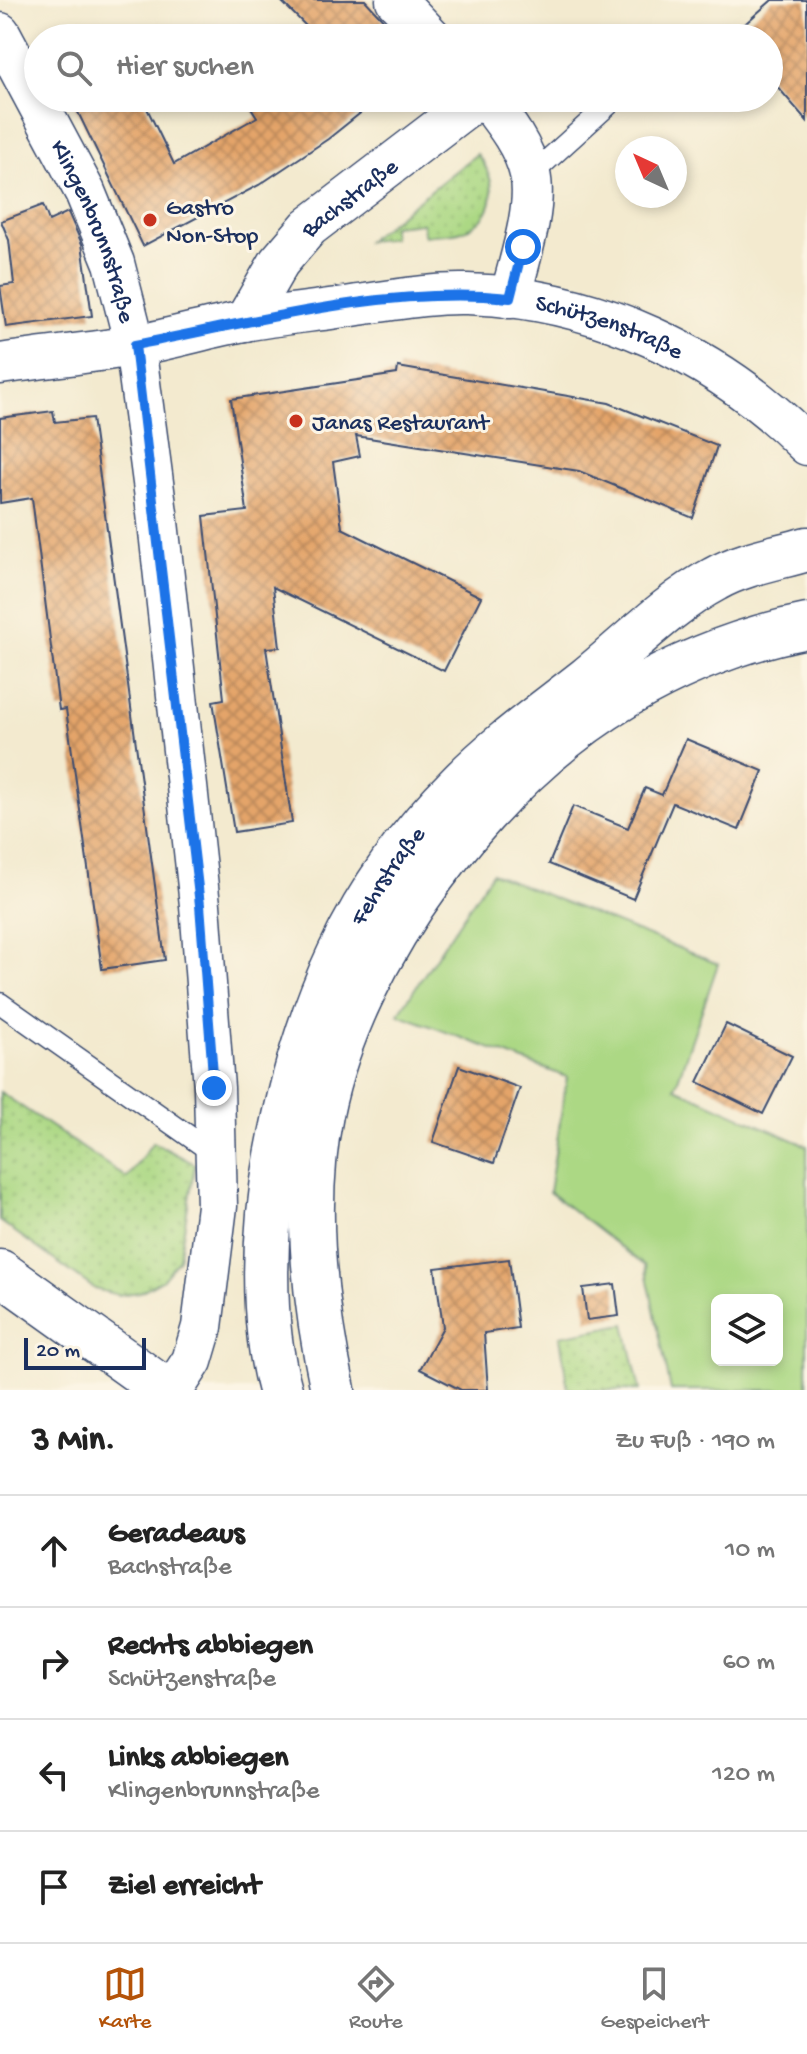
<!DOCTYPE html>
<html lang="de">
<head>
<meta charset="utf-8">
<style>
	body { margin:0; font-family:"Gochi Hand",sans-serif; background:#f2f2f2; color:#222 }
	.controls { position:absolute; right:24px; bottom:24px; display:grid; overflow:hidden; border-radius:12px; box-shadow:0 4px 12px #0003 }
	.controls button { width:72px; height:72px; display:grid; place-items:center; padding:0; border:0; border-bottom:2px solid #e0e0e0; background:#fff; color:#222; font:40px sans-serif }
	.compass { position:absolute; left:615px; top:136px; width:72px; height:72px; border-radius:50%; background:#fff; box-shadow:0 4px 12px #0003; rotate:316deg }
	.scale { position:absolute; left:24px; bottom:20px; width:122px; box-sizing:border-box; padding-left:8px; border:4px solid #1b2f5e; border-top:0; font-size:22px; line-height:28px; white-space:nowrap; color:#1b2f5e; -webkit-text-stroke:6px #fcf5e5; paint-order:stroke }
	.stop { position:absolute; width:24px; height:24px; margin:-18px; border:6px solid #1a73e8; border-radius:50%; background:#fff }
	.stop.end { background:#1a73e8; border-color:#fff; box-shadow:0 2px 8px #0008 }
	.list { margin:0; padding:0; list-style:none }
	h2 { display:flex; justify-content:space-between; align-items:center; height:104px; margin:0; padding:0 32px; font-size:34px }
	h2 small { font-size:26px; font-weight:400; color:#767676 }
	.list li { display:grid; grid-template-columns:52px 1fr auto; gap:24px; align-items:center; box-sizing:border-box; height:112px; padding:0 32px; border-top:2px solid #e0e0e0 }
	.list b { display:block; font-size:30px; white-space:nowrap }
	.list p { margin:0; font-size:26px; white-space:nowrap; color:#767676 }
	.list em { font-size:26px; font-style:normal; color:#767676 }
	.icon { flex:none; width:44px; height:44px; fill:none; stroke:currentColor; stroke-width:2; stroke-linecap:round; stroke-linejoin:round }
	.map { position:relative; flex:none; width:807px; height:1390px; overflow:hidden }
	.search { position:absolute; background:#fff; box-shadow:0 4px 12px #0003; left:24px; right:24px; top:24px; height:88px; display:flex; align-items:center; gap:20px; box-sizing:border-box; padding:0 28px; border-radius:44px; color:#767676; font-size:30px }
	.sheet { height:552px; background:#fff }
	nav { display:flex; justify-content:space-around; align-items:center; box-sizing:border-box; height:112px; border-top:2px solid #e0e0e0; background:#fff; font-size:22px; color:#767676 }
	nav a { display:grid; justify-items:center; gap:4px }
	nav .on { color:#b45309 }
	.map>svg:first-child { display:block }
</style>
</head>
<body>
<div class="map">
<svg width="807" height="1390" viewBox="0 0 807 1390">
	<defs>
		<pattern id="grass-dots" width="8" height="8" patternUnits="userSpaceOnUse" patternTransform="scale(2)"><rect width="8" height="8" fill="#acd884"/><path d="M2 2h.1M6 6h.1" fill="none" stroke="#93ba74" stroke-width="1.8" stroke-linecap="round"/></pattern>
		<pattern id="building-cross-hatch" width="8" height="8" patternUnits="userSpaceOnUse" patternTransform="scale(2)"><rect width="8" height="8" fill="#e4a469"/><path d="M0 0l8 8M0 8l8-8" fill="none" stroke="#b8865a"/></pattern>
	</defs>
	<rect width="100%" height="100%" fill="#fcf5e5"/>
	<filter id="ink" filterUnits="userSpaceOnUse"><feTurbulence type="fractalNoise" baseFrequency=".0125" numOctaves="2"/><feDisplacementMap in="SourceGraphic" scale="16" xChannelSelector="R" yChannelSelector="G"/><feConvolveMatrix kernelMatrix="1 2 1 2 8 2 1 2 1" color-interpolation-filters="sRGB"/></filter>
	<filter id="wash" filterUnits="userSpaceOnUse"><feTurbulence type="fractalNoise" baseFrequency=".006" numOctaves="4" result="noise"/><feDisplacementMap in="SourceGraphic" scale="32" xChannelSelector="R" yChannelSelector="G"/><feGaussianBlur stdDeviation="1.8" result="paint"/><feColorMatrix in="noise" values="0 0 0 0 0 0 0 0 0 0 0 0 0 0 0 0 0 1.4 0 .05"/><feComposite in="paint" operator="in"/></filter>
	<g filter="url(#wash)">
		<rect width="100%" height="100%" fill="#f3eacf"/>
		<path fill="url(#grass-dots)" stroke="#648471" stroke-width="2" d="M 477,154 C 498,180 500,217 462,231 C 450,235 436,234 424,236 L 423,223 L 392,226 L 393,238 L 367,241 Z
			M 0,1092 L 127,1178 L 153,1142 L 195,1164 L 179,1259 L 162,1280 L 140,1292 L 118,1295 L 95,1289 L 0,1221 Z
			M 625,1324 L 640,1390 L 568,1390 L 560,1336 Z"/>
		<path fill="#acd884" stroke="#648471" stroke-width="2" fill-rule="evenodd" d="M 492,873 L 718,964 L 675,1088 L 807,1146 L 807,1390 L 671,1390 L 645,1266 L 549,1192 L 567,1077 L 398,1014 ZM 717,1300 L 777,1300 L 777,1360 L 717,1360 Z"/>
		<g id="blocks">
			<path fill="url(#building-cross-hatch)" d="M 280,0 L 365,0 L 400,38 L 318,38 Z
				M 772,0 L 807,0 L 807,121 L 769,77 L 769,38 L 729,38 Z
				M 71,98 L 142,98 L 174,164 L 257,117 L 245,98 L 378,99 L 328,139 L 259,185 L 143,246 Z
				M 43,205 L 49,221 L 68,212 L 82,244 L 92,316 L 6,327 L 0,286 L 14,284 L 9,240 L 1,221 Z
				M 398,367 L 609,403 L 717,446 L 693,518 L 579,471 L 356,436 L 360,456 L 333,462 L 342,528 L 481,597 L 444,671 L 273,587 L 280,647 L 266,648 L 292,823 L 234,832 L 213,701 L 224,699 L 204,516 L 247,511 L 231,399 L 397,374 Z
				M 53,411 L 55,422 L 92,418 L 165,960 L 102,969 L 66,709 L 59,710 L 32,498 L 0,503 L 0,418 Z
				M 686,739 L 763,771 L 739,830 L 673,803 L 633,899 L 549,864 L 573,806 L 628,828 L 645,788 L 662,795 Z
				M 726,1024 L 792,1056 L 763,1114 L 698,1082 Z
				M 459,1066 L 520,1088 L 494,1163 L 433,1142 Z
				M 509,1259 L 518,1328 L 484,1333 L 488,1390 L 461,1390 L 420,1369 L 443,1327 L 435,1268 Z
				M 615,1284 L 619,1316 L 587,1320 L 583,1288 Z"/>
		</g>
	</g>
	<g filter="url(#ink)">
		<use href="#blocks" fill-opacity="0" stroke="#3b4b6f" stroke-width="2"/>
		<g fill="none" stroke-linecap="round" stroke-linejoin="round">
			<g stroke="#3b4b6f" stroke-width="23">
				<path id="service" d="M 531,175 L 616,98
					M 0,1003 L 216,1155"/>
			</g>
			<g stroke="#3b4b6f" stroke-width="43">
				<g id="minor">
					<path d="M 396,0 L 432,38"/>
					<path id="s1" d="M 0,33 L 85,192 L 114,263 L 135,345 L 157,513 L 200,905 L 214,1088 L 217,1206 L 202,1327 L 192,1361 L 173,1390"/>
					<path d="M 486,98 C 503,120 524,146 530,174 C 538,207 518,265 510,298"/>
					<path id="s2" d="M 245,321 L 279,262 L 309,227 L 478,98"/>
					<path id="s3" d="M 0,364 C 46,357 92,353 138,345 C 174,338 209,328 244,321 C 282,314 321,311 358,305 C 394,300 431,293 467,294 C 594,297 718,355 807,445"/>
				</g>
			</g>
			<g stroke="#3b4b6f" stroke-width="47">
				<g id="secondary">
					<path id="s4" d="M 280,1390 C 260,1319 264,1227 277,1156 C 304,1010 354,889 461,783 C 499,744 544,713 587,679 C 628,646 668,604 715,579 C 743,563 777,558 807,549"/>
					<path d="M 333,1390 C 314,1302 303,1203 321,1114 C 353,954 487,777 627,695 C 682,663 745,638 807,626"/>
				</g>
			</g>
			<g stroke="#3b4b6f" stroke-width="47">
				<path id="primary" d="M 0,1272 L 165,1390"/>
			</g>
			<use href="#service" stroke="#fff" stroke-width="20"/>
			<use href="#minor" stroke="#fff" stroke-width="40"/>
			<use href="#secondary" stroke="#fff" stroke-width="44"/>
			<use href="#primary" stroke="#fff" stroke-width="44"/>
		</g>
	</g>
	<g fill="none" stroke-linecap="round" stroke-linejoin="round" filter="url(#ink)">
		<path stroke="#1a73e8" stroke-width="10" d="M 214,1088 L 200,905 L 135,345 C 257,321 385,286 510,298 L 523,247"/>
	</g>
	<g fill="#c8321e" stroke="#fcf5e5" stroke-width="3">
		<circle cx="150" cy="220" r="8"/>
		<circle cx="296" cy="421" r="8"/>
	</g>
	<g text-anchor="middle" stroke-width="6" stroke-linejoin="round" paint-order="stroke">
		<g font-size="24" fill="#1b2f5e" stroke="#fcf5e5">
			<text dy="8" stroke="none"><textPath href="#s2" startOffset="164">Bachstraße</textPath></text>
			<text dy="8" stroke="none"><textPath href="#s1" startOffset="220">Klingenbrunnstraße</textPath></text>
			<text dy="8" stroke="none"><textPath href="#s3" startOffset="620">Schützenstraße</textPath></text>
			<text dy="8" stroke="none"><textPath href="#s4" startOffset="540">Fehrstraße</textPath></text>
		</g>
		<g font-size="24" fill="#1b2f5e" stroke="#fcf5e5" text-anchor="start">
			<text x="166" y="214">Gastro<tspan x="166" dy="28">Non-Stop</tspan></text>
			<text x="312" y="429">Janas Restaurant</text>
		</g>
	</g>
</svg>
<div class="controls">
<button><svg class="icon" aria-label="layers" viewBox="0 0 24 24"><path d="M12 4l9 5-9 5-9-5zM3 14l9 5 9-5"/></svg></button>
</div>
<svg class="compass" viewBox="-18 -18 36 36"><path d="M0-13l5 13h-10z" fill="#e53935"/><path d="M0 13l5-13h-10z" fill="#767676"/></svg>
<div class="scale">20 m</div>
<div class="stop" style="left:523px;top:247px"></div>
<div class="stop end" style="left:214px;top:1088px"></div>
<div class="search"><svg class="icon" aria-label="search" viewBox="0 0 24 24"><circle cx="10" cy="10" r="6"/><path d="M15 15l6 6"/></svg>Hier suchen</div>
</div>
<section class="sheet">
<h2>3 Min.<small>Zu Fuß · 190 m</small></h2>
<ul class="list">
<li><svg class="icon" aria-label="ahead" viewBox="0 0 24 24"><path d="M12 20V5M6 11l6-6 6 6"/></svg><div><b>Geradeaus</b><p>Bachstraße</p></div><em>10 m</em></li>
<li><svg class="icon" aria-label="right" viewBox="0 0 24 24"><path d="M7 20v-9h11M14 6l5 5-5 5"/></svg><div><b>Rechts abbiegen</b><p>Schützenstraße</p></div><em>60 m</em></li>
<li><svg class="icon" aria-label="left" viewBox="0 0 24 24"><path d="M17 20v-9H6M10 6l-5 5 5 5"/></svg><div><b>Links abbiegen</b><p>Klingenbrunnstraße</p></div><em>120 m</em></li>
<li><svg class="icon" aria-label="arrive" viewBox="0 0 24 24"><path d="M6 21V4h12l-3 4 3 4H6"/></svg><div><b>Ziel erreicht</b></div></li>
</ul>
</section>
<nav>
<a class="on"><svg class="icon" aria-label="map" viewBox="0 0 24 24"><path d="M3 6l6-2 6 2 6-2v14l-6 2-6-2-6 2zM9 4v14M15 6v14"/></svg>Karte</a>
<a><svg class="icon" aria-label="directions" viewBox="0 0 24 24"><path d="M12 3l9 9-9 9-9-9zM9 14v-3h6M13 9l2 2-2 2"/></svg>Route</a>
<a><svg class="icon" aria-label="saved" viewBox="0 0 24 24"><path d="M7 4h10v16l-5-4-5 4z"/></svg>Gespeichert</a>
</nav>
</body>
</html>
